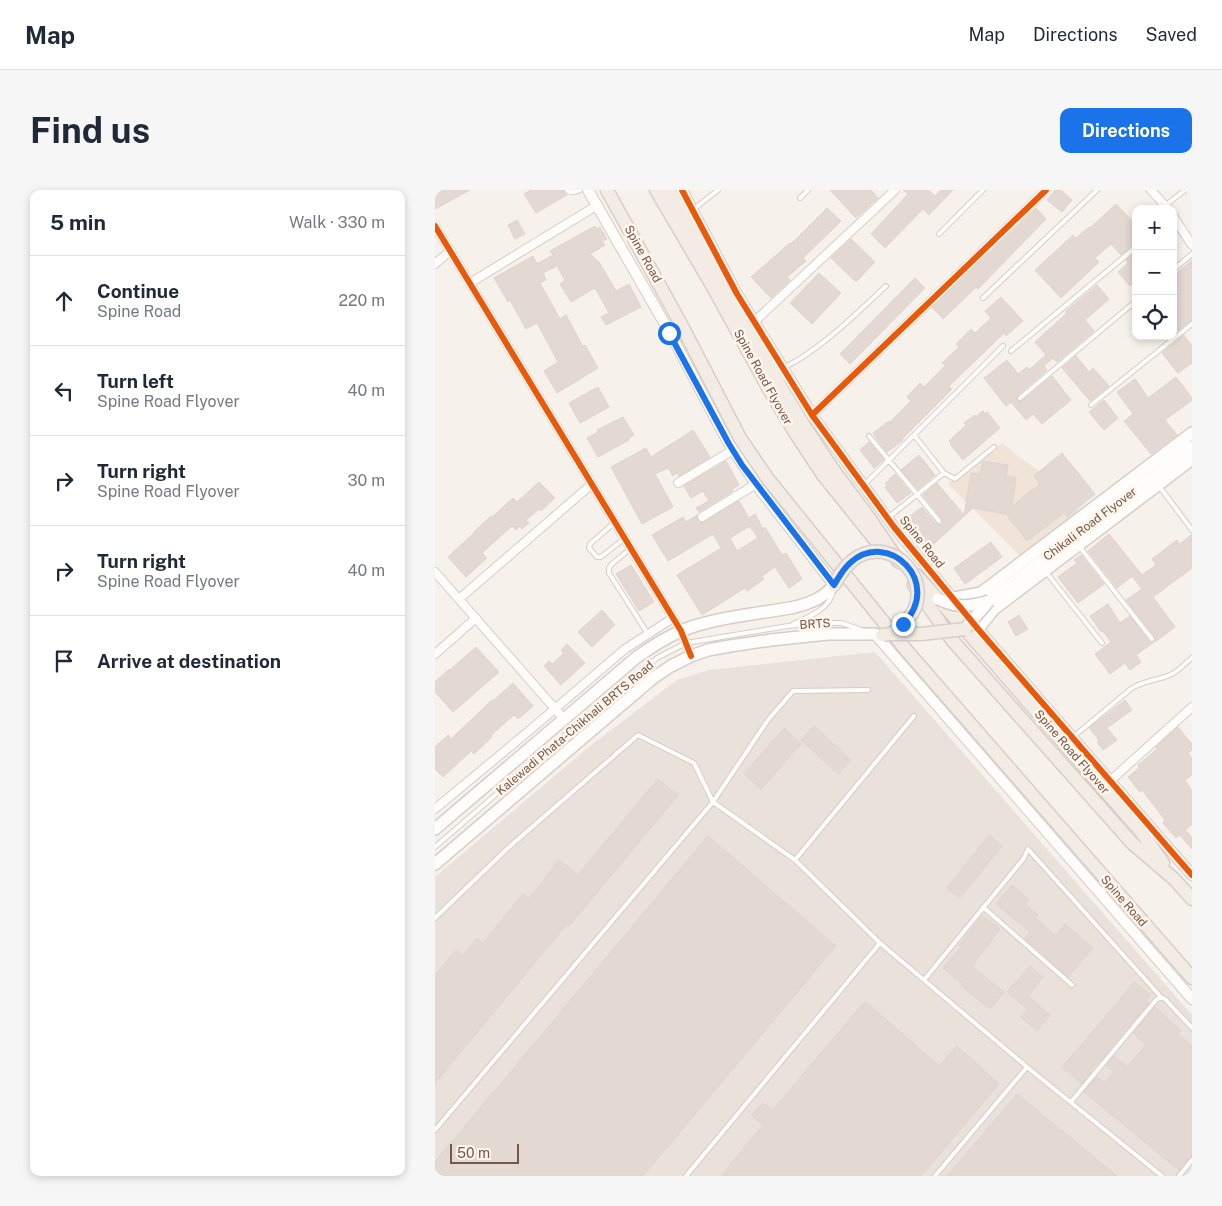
<!DOCTYPE html>
<html lang="en">
<head>
<meta charset="utf-8">
<style>
	body { margin:0; font-family:"Public Sans",sans-serif; background:#f6f6f7; color:#1f2937 }
	.controls { position:absolute; right:15px; top:15px; display:grid; overflow:hidden; border-radius:10px; box-shadow:0 2px 8px #0003 }
	.controls button { width:45px; height:45px; display:grid; place-items:center; padding:0; border:0; border-bottom:1px solid #e0e1e3; background:#fff; color:#1f2937; font:25px sans-serif }
	.scale { position:absolute; left:15px; bottom:12px; width:69px; box-sizing:border-box; padding-left:5px; border:2px solid #76554a; border-top:0; font-size:14px; line-height:18px; white-space:nowrap; color:#76554a; -webkit-text-stroke:4px #fff6ec; paint-order:stroke }
	.stop { position:absolute; width:15px; height:15px; margin:-11px; border:4px solid #1a73e8; border-radius:50%; background:#fff }
	.stop.end { background:#1a73e8; border-color:#fff; box-shadow:0 1px 5px #0008 }
	.list { margin:0; padding:0; list-style:none }
	h2 { display:flex; justify-content:space-between; align-items:center; height:65px; margin:0; padding:0 20px; font-size:21px }
	h2 small { font-size:16px; font-weight:400; color:#747a83 }
	.list li { display:grid; grid-template-columns:32px 1fr auto; gap:15px; align-items:center; box-sizing:border-box; height:90px; padding:0 20px; border-top:1px solid #e0e1e3 }
	.list b { display:block; font-size:19px; white-space:nowrap }
	.list p { margin:0; font-size:16px; white-space:nowrap; color:#747a83 }
	.list em { font-size:16px; font-style:normal; color:#747a83 }
	.icon { flex:none; width:28px; height:28px; fill:none; stroke:currentColor; stroke-width:2; stroke-linecap:round; stroke-linejoin:round }
	.map { position:relative; flex:none; width:757px; height:986px; overflow:hidden; border-radius:10px }
	header { display:flex; align-items:center; gap:30px; box-sizing:border-box; height:70px; padding:0 25px; background:#fff; border-bottom:1px solid #e0e1e3 }
	header strong { font-size:24px }
	nav { display:flex; gap:28px; margin-inline-start:auto; font-size:18px }
	.intro { display:flex; align-items:center; justify-content:space-between; box-sizing:border-box; height:120px; padding:0 30px }
	h1 { margin:0; font-size:35px }
	.button { padding:12px 22px; border-radius:10px; background:#1a73e8; color:#fff; font-size:18px; font-weight:700 }
	main { display:flex; gap:30px; padding:0 30px }
	aside { flex:1; background:#fff; border-radius:10px; box-shadow:0 2px 8px #0003 }
	.map>svg:first-child { display:block }
</style>
</head>
<body>
<header>
<strong>Map</strong>
<nav><a>Map</a><a>Directions</a><a>Saved</a></nav>
</header>
<div class="intro"><h1>Find us</h1><a class="button">Directions</a></div>
<main>
<aside>
<h2>5 min<small>Walk · 330 m</small></h2>
<ul class="list">
<li><svg class="icon" aria-label="ahead" viewBox="0 0 24 24"><path d="M12 20V5M6 11l6-6 6 6"/></svg><div><b>Continue</b><p>Spine Road</p></div><em>220 m</em></li>
<li><svg class="icon" aria-label="left" viewBox="0 0 24 24"><path d="M17 20v-9H6M10 6l-5 5 5 5"/></svg><div><b>Turn left</b><p>Spine Road Flyover</p></div><em>40 m</em></li>
<li><svg class="icon" aria-label="right" viewBox="0 0 24 24"><path d="M7 20v-9h11M14 6l5 5-5 5"/></svg><div><b>Turn right</b><p>Spine Road Flyover</p></div><em>30 m</em></li>
<li><svg class="icon" aria-label="right" viewBox="0 0 24 24"><path d="M7 20v-9h11M14 6l5 5-5 5"/></svg><div><b>Turn right</b><p>Spine Road Flyover</p></div><em>40 m</em></li>
<li><svg class="icon" aria-label="arrive" viewBox="0 0 24 24"><path d="M6 21V4h12l-3 4 3 4H6"/></svg><div><b>Arrive at destination</b></div></li>
</ul>
</aside>
<div class="map">
<svg width="757" height="986" viewBox="0 0 757 986">
	<rect width="100%" height="100%" fill="#f7f1eb"/>
	<path fill="#f0e3d8" d="M 567,253 L 612,288 L 643,323 L 586,367 L 513,294 Z"/>
	<path fill="#eae1db" d="M 440,462 L 757,825 L 757,986 L 0,986 L 0,687 L 155,556 L 242,490 L 274,480 Z"/>
	<path fill="#e3d8d2" stroke="#e0d3cd" fill-rule="evenodd" d="M 0,0 L 35,0 L 0,19 Z
		M 96,0 L 128,0 L 132,5 L 101,23 L 89,4 Z
		M 395,0 L 436,0 L 443,8 L 422,27 L 420,27 Z
		M 468,0 L 493,0 L 500,6 L 506,0 L 518,0 L 494,25 L 488,19 L 450,58 L 436,44 L 473,4 Z
		M 620,0 L 626,0 L 637,10 L 627,22 L 612,10 Z
		M 681,14 L 701,35 L 701,53 L 686,65 L 676,54 L 660,68 L 664,72 L 626,108 L 600,80 L 638,45 L 641,48 L 654,37 L 655,38 Z
		M 392,18 L 406,31 L 368,68 L 371,71 L 352,87 L 355,90 L 336,108 L 316,87 L 355,53 L 356,54 Z
		M 601,18 L 611,29 L 543,99 L 541,97 L 508,129 L 497,117 Z
		M 82,30 L 90,44 L 80,49 L 73,35 Z
		M 160,36 L 162,39 L 165,37 L 172,49 L 167,51 L 170,55 L 155,64 L 164,72 L 181,101 L 194,94 L 206,117 L 171,135 L 166,127 L 174,123 L 160,98 L 136,112 L 125,94 L 130,90 L 122,76 L 108,83 L 111,90 L 105,93 L 125,129 L 131,125 L 148,157 L 150,155 L 163,178 L 122,203 L 109,181 L 123,172 L 102,133 L 91,139 L 75,110 L 73,112 L 59,88 L 98,66 L 102,74 L 118,65 L 115,61 Z
		M 416,49 L 440,72 L 421,92 L 396,68 Z
		M 701,62 L 701,91 L 695,96 L 683,82 L 693,73 L 691,70 Z
		M 757,70 L 757,130 L 738,144 L 738,86 Z
		M 384,83 L 406,103 L 377,134 L 355,113 Z
		M 480,88 L 490,98 L 415,174 L 405,164 Z
		M 662,95 L 674,109 L 650,130 L 659,141 L 622,172 L 618,168 L 609,176 L 612,180 L 583,205 L 581,208 L 583,211 L 587,211 L 617,186 L 636,210 L 607,234 L 598,224 L 591,230 L 576,212 L 571,216 L 549,188 L 572,170 L 583,184 L 592,177 L 594,180 L 611,165 L 600,152 L 631,124 L 631,121 Z
		M 566,107 L 588,131 L 571,146 L 569,143 L 514,196 L 517,199 L 467,249 L 468,250 L 452,262 L 441,248 L 441,247 L 438,243 L 454,231 L 455,232 L 476,211 L 472,207 L 485,193 L 489,197 L 510,176 L 507,173 L 524,157 L 521,154 L 536,139 L 540,143 L 556,128 L 550,121 Z
		M 749,145 L 757,156 L 757,173 L 743,183 L 727,163 Z
		M 641,166 L 654,182 L 658,178 L 674,196 L 655,211 L 627,178 Z
		M 741,187 L 757,208 L 757,210 L 730,230 L 742,245 L 716,264 L 689,231 L 698,224 L 682,202 L 700,189 L 713,208 Z
		M 163,197 L 174,217 L 145,233 L 134,213 Z
		M 669,210 L 683,228 L 669,240 L 654,222 Z
		M 548,221 L 550,224 L 552,222 L 565,238 L 528,270 L 515,254 L 516,253 L 514,251 L 531,235 L 529,233 L 540,225 L 541,227 Z
		M 188,227 L 199,245 L 193,249 L 194,250 L 163,267 L 152,248 L 163,242 L 162,240 Z
		M 258,240 L 275,267 L 244,286 L 242,283 L 238,286 L 233,278 L 220,284 L 238,317 L 207,334 L 176,277 L 211,258 L 216,267 Z
		M 434,252 L 449,270 L 439,278 L 425,260 Z
		M 627,263 L 660,304 L 632,327 L 629,323 L 592,351 L 571,324 L 538,318 L 492,360 L 487,354 L 491,350 L 474,327 L 487,317 L 501,334 L 504,335 L 507,334 L 508,331 L 507,329 L 488,305 L 502,293 L 529,325 L 536,283 L 545,284 L 548,271 L 573,275 L 571,286 L 581,288 L 577,316 L 605,294 L 599,286 Z
		M 484,265 L 500,285 L 483,299 L 466,280 Z
		M 291,271 L 304,295 L 297,299 L 298,301 L 264,322 L 261,318 L 274,311 L 268,301 L 256,308 L 249,296 Z
		M 460,284 L 476,303 L 462,313 L 450,297 L 452,295 L 450,293 L 455,290 L 454,289 Z
		M 104,292 L 120,308 L 106,321 L 104,319 L 91,330 L 94,333 L 87,339 L 85,336 L 81,340 L 77,336 L 47,363 L 52,368 L 31,387 L 13,367 L 39,343 L 39,342 L 56,326 L 57,327 L 78,308 L 82,312 Z
		M 304,311 L 314,328 L 320,324 L 328,339 L 330,337 L 347,365 L 351,363 L 367,389 L 354,398 L 340,377 L 327,386 L 329,389 L 312,401 L 310,398 L 267,425 L 242,385 L 286,358 L 278,344 L 233,371 L 217,345 L 248,327 L 251,332 L 262,325 L 262,329 L 264,332 L 269,332 ZM 315,336 L 323,348 L 302,361 L 295,348 Z
		M 674,344 L 707,385 L 721,375 L 717,369 L 742,350 L 745,354 L 757,344 L 757,378 L 718,407 L 740,437 L 720,452 L 721,449 L 720,447 L 691,410 L 707,399 L 697,386 L 682,398 L 653,361 Z
		M 556,352 L 567,367 L 530,394 L 519,378 Z
		M 646,365 L 669,394 L 643,413 L 623,387 L 642,373 L 639,370 Z
		M 196,375 L 219,412 L 204,421 L 181,384 Z
		M 673,414 L 685,433 L 695,426 L 714,451 L 719,452 L 701,465 L 706,472 L 695,480 L 690,473 L 675,484 L 660,464 L 676,452 L 668,441 L 666,442 L 655,426 Z
		M 167,420 L 180,435 L 157,457 L 143,442 Z
		M 584,425 L 593,439 L 581,446 L 573,432 Z
		M 132,454 L 150,473 L 126,495 L 109,476 L 114,471 L 117,474 L 129,463 L 126,460 Z
		M 41,457 L 64,482 L 18,522 L 0,502 L 0,492 L 14,479 L 15,480 Z
		M 78,493 L 98,516 L 83,529 L 79,525 L 56,545 L 57,547 L 39,564 L 36,561 L 8,587 L 0,579 L 0,557 L 13,545 L 16,549 L 57,510 L 58,511 Z
		M 690,510 L 697,520 L 672,538 L 682,550 L 668,560 L 662,552 L 664,550 L 654,538 Z
		M 379,536 L 416,570 L 403,584 L 366,550 Z
		M 743,537 L 757,554 L 757,560 L 753,563 L 757,568 L 757,585 L 750,590 L 757,601 L 757,634 L 750,640 L 757,647 L 757,659 L 745,645 L 741,648 L 728,633 L 730,630 L 707,600 L 705,602 L 693,587 L 704,578 L 703,575 L 722,559 L 721,557 Z
		M 349,538 L 366,554 L 326,599 L 309,584 Z
		M 223,589 L 243,605 L 134,736 L 132,734 L 0,893 L 0,785 L 21,760 L 28,766 L 42,748 L 48,753 L 88,704 L 94,709 L 124,670 L 143,685 Z
		M 554,645 L 567,656 L 525,708 L 512,698 Z
		M 273,646 L 401,756 L 208,986 L 0,986 L 0,972 Z
		M 577,695 L 594,710 L 590,714 L 603,725 L 600,728 L 621,746 L 630,734 L 658,758 L 633,787 L 590,748 L 595,742 L 561,714 Z
		M 547,726 L 565,739 L 537,776 L 569,802 L 555,819 L 526,796 L 528,794 L 508,778 L 526,757 L 524,756 Z
		M 595,776 L 608,787 L 593,806 L 615,825 L 602,841 L 586,827 L 593,819 L 572,802 Z
		M 699,792 L 715,805 L 711,810 L 714,813 L 673,860 L 674,861 L 665,871 L 665,870 L 655,881 L 656,882 L 647,894 L 627,877 L 688,806 L 687,806 Z
		M 430,811 L 504,876 L 522,856 L 564,894 L 486,986 L 286,986 L 328,935 L 316,925 L 328,913 L 338,920 Z
		M 720,817 L 746,841 L 743,844 L 757,856 L 757,966 L 754,968 L 744,980 L 649,902 L 662,887 L 670,893 L 679,882 L 671,876 L 679,866 L 692,877 L 711,855 L 698,843 Z
		M 582,904 L 682,986 L 512,986 Z"/>
	<g fill="none" stroke-linecap="round" stroke-linejoin="round">
		<g stroke="#d6ccc8" stroke-width="6">
			<path id="service" d="M 132,0 C 136,4 140,2 145,0
				M 365,8 L 373,0
				M 731,15 L 750,0
				M 259,19 L 283,0
				M 504,44 L 548,0
				M 738,80 L 757,64
				M 548,108 L 662,0
				M 576,161 L 701,57
				M 350,177 C 385,160 422,123 451,96
				M 585,208 L 701,111
				M 656,215 L 757,134
				M 434,246 L 504,331
				M 509,283 L 520,289 L 559,257
				M 430,294 L 568,156
				M 724,296 L 757,340
				M 454,327 L 509,283 L 479,245
				M 180,332 L 155,354 L 154,358 L 162,367 L 166,367 L 190,348
				M 644,356 L 717,449
				M 196,358 L 177,374 L 174,378 L 174,383 L 213,444
				M 611,382 L 667,453
				M 358,434 C 372,428 397,418 398,400
				M 638,547 L 697,498 C 709,491 722,490 735,485 C 743,482 750,473 757,468
				M 278,612 L 333,530 L 358,501 L 433,500
				M 0,657 L 166,514 L 222,468 L 251,453 L 353,436 L 383,433 L 407,433 L 426,440
				M 360,670 L 479,526
				M 548,717 L 637,795
				M 0,728 L 73,658 L 203,545 L 259,573 L 278,612
				M 489,790 L 589,668 L 593,659 L 726,807
				M 636,912 L 721,810 L 726,807 L 730,809 L 757,838
				M 0,940 L 278,612 L 360,670 L 445,753 L 592,877 L 727,986
				M 251,986 L 445,753
				M 500,986 L 592,877
				M 744,986 L 757,970"/>
		</g>
		<g stroke="#d6ccc8" stroke-width="10">
			<path id="minor" d="M 716,0 L 733,19
				M 738,26 L 757,55
				M 0,36 L 246,441 L 256,466
				M 0,74 L 15,61
				M 35,93 L 161,16
				M 319,132 L 460,0
				M 377,225 L 611,0
				M 243,293 L 298,260
				M 267,327 L 321,294
				M 0,382 L 129,529
				M 24,409 L 157,294
				M 0,464 L 41,428
				M 675,591 L 757,517
				M 0,619 L 95,540 L 190,459 L 238,428"/>
		</g>
		<g stroke="#d6ccc8" stroke-width="12">
			<path id="tertiary" d="M 153,0 L 235,143 L 294,254 L 323,297 L 399,395
				M 247,0 L 302,104 L 377,225 L 459,337 L 543,439 L 757,685
				M 440,444 L 757,809"/>
		</g>
		<g stroke="#d7ccc7" stroke-width="14">
			<path id="secondary" d="M 519,408 L 546,403 L 757,243
				M 554,411 L 757,257
				M 543,439 L 559,419 L 757,269
				M 0,639 L 202,467 C 216,457 230,448 246,441 C 279,427 324,424 360,417 C 375,413 389,408 399,395
				M 0,674 L 218,488 L 236,476 L 256,466 L 273,460 L 295,456 L 336,450 L 393,444 L 440,444"/>
		</g>
		<g stroke="#d8cec9" stroke-width="15">
			<path id="primary" d="M 172,0 L 247,136 L 305,248 L 333,289 L 472,461 L 757,788
				M 221,0 L 278,97 L 335,201 L 359,241 L 388,285 L 446,357
				M 234,0 L 288,92 L 345,196 L 368,234 L 397,278 L 435,329 L 464,372
				M 481,385 L 530,439 L 707,643 L 728,673
				M 479,395 L 517,450 L 697,653 L 739,689 L 757,709"/>
		</g>
		<use href="#service" stroke="#fefdfc" stroke-width="4"/>
		<use href="#minor" stroke="#fefdfc" stroke-width="8"/>
		<use href="#tertiary" stroke="#fefdfc" stroke-width="10"/>
		<use href="#secondary" stroke="#fefdfc" stroke-width="11"/>
		<use href="#primary" stroke="#f3ece5" stroke-width="12"/>
		<g stroke="#d7ccc7" stroke-width="14" stroke-linecap="butt">
			<path id="secondary-bridge" d="M 503,409 C 523,418 533,417 554,411
				M 530,439 L 554,411"/>
		</g>
		<g stroke="#d8cec9" stroke-width="15" stroke-linecap="butt">
			<path id="primary-bridge" d="M 399,395 C 404,386 409,377 418,370 C 458,340 506,397 470,432 C 467,436 460,442 455,444 C 453,445 450,444 447,445
				M 455,444 L 486,444 L 530,439"/>
		</g>
		<use href="#secondary-bridge" stroke="#fefdfc" stroke-width="11"/>
		<use href="#primary-bridge" stroke="#f3ece5" stroke-width="12"/>
		<g stroke="#fff6ec" stroke-width="9">
			<path id="cycleway" d="M 247,0 L 302,104 L 377,225 L 459,337 L 543,439 L 757,685
				M 0,36 L 246,441 L 256,466
				M 377,225 L 611,0"/>
		</g>
		<use href="#cycleway" stroke="#e8590c" stroke-width="6"/>
	</g>
	<g fill="none" stroke-linecap="round" stroke-linejoin="round">
		<path stroke="#1a73e8" stroke-width="6" d="M 234,143 L 294,254 L 307,275 L 399,395 C 404,387 408,379 415,373 C 453,338 509,393 468,434"/>
	</g>
	<g text-anchor="middle" stroke-width="5" stroke-linejoin="round" paint-order="stroke">
		<g font-size="12" fill="#76554a" stroke="#fff6ec">
			<text transform="translate(208 64) rotate(61)" y="4">Spine Road</text>
			<text transform="translate(328 187) rotate(61)" y="4">Spine Road Flyover</text>
			<text transform="translate(655 334) rotate(-37)" y="4">Chikali Road Flyover</text>
			<text transform="translate(487 352) rotate(51)" y="4">Spine Road</text>
			<text transform="translate(380 434) rotate(-4)" y="4">BRTS</text>
			<text transform="translate(140 538) rotate(-40)" y="4">Kalewadi Phata-Chikhali BRTS Road</text>
			<text transform="translate(637 562) rotate(49)" y="4">Spine Road Flyover</text>
			<text transform="translate(689 711) rotate(49)" y="4">Spine Road</text>
		</g>
	</g>
</svg>
<div class="controls">
<button>+</button>
<button>−</button>
<button><svg class="icon" aria-label="locate" viewBox="0 0 24 24"><circle cx="12" cy="12" r="6"/><path d="M12 2v4M12 18v4M2 12h4M18 12h4"/></svg></button>
</div>
<div class="scale">50 m</div>
<div class="stop" style="left:234px;top:143px"></div>
<div class="stop end" style="left:468px;top:434px"></div>
</div>
</main>
</body>
</html>
